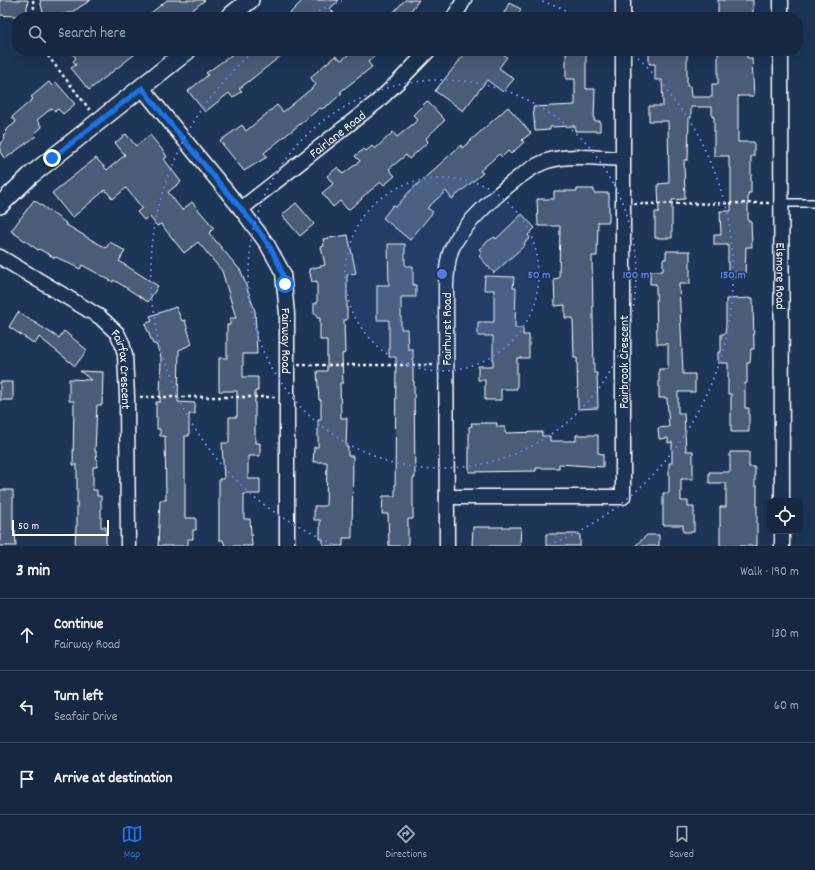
<!DOCTYPE html>
<html lang="en">
<head>
<meta charset="utf-8">
<style>
	body { margin:0; font-family:Dekko,sans-serif; background:#1f3048; color:#f1f3f6 }
	.controls { position:absolute; right:12px; bottom:12px; display:grid; overflow:hidden; border-radius:8px; box-shadow:0 4px 16px #0002 }
	.controls button { width:36px; height:36px; display:grid; place-items:center; padding:0; border:0; border-bottom:1px solid #35445a; background:#162841; color:#f1f3f6; font:20px sans-serif }
	.scale { position:absolute; left:12px; bottom:10px; width:97px; box-sizing:border-box; padding-left:4px; border:2px solid #fff; border-top:0; font-size:11px; line-height:14px; white-space:nowrap; color:#fff; -webkit-text-stroke:3px #1d3557; paint-order:stroke }
	.stop { position:absolute; width:12px; height:12px; margin:-9px; border:3px solid #1a73e8; border-radius:50%; background:#fff }
	.stop.end { background:#1a73e8; border-color:#fff; box-shadow:0 1px 4px #0008 }
	.list { margin:0; padding:0; list-style:none }
	h2 { display:flex; justify-content:space-between; align-items:center; height:52px; margin:0; padding:0 16px; font-size:17px }
	h2 small { font-size:13px; font-weight:400; color:#9ea6b1 }
	.list li { display:grid; grid-template-columns:26px 1fr auto; gap:12px; align-items:center; box-sizing:border-box; height:72px; padding:0 16px; border-top:1px solid #35445a }
	.list b { display:block; font-size:15px; white-space:nowrap }
	.list p { margin:0; font-size:13px; white-space:nowrap; color:#9ea6b1 }
	.list em { font-size:13px; font-style:normal; color:#9ea6b1 }
	.icon { flex:none; width:22px; height:22px; fill:none; stroke:currentColor; stroke-width:2; stroke-linecap:round; stroke-linejoin:round }
	.map { position:relative; flex:none; width:815px; height:546px; overflow:hidden }
	.search { position:absolute; background:#162841; box-shadow:0 4px 16px #0002; left:12px; right:12px; top:12px; height:44px; display:flex; align-items:center; gap:10px; box-sizing:border-box; padding:0 14px; border-radius:16px; color:#9ea6b1; font-size:15px }
	.sheet { height:268px; background:#162841 }
	nav { display:flex; justify-content:space-around; align-items:center; box-sizing:border-box; height:56px; border-top:1px solid #35445a; background:#162841; font-size:11px; color:#9ea6b1 }
	nav a { display:grid; justify-items:center; gap:2px }
	nav .on { color:#1a73e8 }
	.map>svg:first-child { display:block }
</style>
</head>
<body>
<div class="map">
<svg width="815" height="546" viewBox="0 0 815 546">
	<rect width="100%" height="100%" fill="#1d3557"/>
	<filter id="ink" filterUnits="userSpaceOnUse"><feTurbulence type="fractalNoise" baseFrequency=".025" numOctaves="2"/><feDisplacementMap in="SourceGraphic" scale="8" xChannelSelector="R" yChannelSelector="G"/><feConvolveMatrix kernelMatrix="1 2 1 2 8 2 1 2 1" color-interpolation-filters="sRGB"/></filter>
	<g filter="url(#ink)">
		<path fill="#4a5d79" stroke="#fff" d="M 0,0 L 28,0 L 26,17 L 0,15 Z
			M 40,0 L 91,0 L 72,12 L 51,17 L 44,17 Z
			M 167,0 L 205,0 L 184,17 L 146,17 Z
			M 303,0 L 339,0 L 330,9 L 338,17 L 286,17 Z
			M 405,0 L 419,0 L 406,17 L 389,17 Z
			M 718,0 L 753,0 L 753,17 L 718,17 Z
			M 509,3 L 521,9 L 518,17 L 502,17 Z
			M 70,51 L 139,51 L 89,90 L 71,68 L 76,65 L 73,61 L 76,58 Z
			M 237,51 L 287,51 L 239,89 L 242,91 L 233,98 L 229,93 L 205,112 L 188,91 L 208,75 L 206,73 Z
			M 352,51 L 381,51 L 368,62 L 372,67 L 340,92 L 342,93 L 330,104 L 322,109 L 320,108 L 264,153 L 267,157 L 244,171 L 220,141 L 242,125 L 246,131 L 277,105 L 283,112 L 316,85 L 311,78 L 313,75 L 335,56 L 342,60 Z
			M 467,51 L 499,51 L 507,57 L 499,68 L 514,79 L 503,92 L 487,80 L 463,111 L 435,91 Z
			M 649,51 L 687,52 L 687,86 L 690,86 L 691,97 L 712,97 L 712,84 L 718,84 L 718,53 L 720,51 L 747,51 L 747,58 L 752,58 L 754,96 L 738,96 L 738,142 L 754,142 L 754,156 L 751,156 L 751,193 L 748,193 L 748,221 L 751,221 L 752,247 L 746,247 L 745,277 L 728,277 L 728,245 L 714,245 L 714,235 L 721,235 L 720,211 L 731,211 L 731,168 L 729,168 L 729,156 L 714,156 L 714,117 L 712,117 L 712,107 L 691,107 L 691,118 L 689,118 L 688,160 L 684,160 L 685,199 L 672,200 L 672,238 L 655,238 L 655,212 L 659,212 L 658,184 L 669,183 L 668,121 L 649,121 L 649,106 L 663,106 L 662,80 L 655,80 L 655,64 L 649,64 Z
			M 566,52 L 586,52 L 586,89 L 595,89 L 594,121 L 600,121 L 600,131 L 575,131 L 575,126 L 550,127 L 550,130 L 535,131 L 533,107 L 575,105 L 575,79 L 566,79 Z
			M 49,82 L 52,86 L 56,82 L 75,104 L 63,114 L 58,109 L 55,111 L 52,108 L 37,120 L 42,127 L 34,134 L 36,136 L 5,159 L 0,152 L 0,143 L 5,139 L 3,136 L 7,133 L 5,131 L 16,122 L 12,117 L 33,99 L 31,97 Z
			M 427,101 L 445,120 L 426,138 L 428,142 L 409,159 L 406,155 L 389,169 L 395,176 L 384,185 L 381,182 L 361,198 L 362,199 L 348,210 L 340,201 L 333,207 L 322,193 L 333,184 L 327,176 L 338,167 L 343,174 L 360,161 L 355,156 L 364,149 L 366,151 L 372,146 L 375,149 L 393,132 L 397,137 L 418,120 L 413,115 Z
			M 508,107 L 531,133 L 522,140 L 524,142 L 511,154 L 508,151 L 502,157 L 499,154 L 480,171 L 483,173 L 452,199 L 446,191 L 427,208 L 433,212 L 410,240 L 383,218 L 393,205 L 396,207 L 410,191 L 440,164 L 461,145 L 462,148 L 469,142 Z
			M 126,134 L 136,146 L 150,135 L 164,152 L 167,157 L 164,159 L 181,182 L 168,192 L 182,210 L 192,202 L 214,228 L 209,233 L 241,271 L 255,311 L 257,354 L 243,354 L 243,377 L 258,377 L 258,391 L 255,391 L 255,443 L 260,443 L 260,456 L 248,456 L 248,479 L 260,479 L 260,494 L 244,494 L 244,519 L 250,519 L 252,546 L 225,546 L 223,540 L 219,540 L 219,479 L 224,479 L 222,443 L 229,443 L 229,417 L 237,417 L 237,391 L 219,391 L 219,358 L 227,358 L 227,325 L 230,325 L 230,318 L 236,318 L 222,271 L 198,242 L 184,253 L 161,224 L 157,226 L 149,216 L 144,220 L 137,212 L 142,208 L 126,188 L 113,199 L 105,190 L 72,218 L 52,193 L 96,158 L 107,170 L 125,155 L 115,143 Z
			M 577,189 L 594,189 L 594,193 L 609,193 L 609,222 L 598,222 L 597,256 L 592,256 L 594,373 L 597,373 L 598,408 L 578,409 L 577,358 L 574,358 L 573,318 L 565,318 L 565,305 L 555,306 L 554,279 L 559,278 L 560,226 L 538,226 L 537,199 L 554,199 L 554,191 L 577,191 Z
			M 34,200 L 66,223 L 65,224 L 90,239 L 106,248 L 110,242 L 125,251 L 119,261 L 158,286 L 148,302 L 114,280 L 113,282 L 82,265 L 80,269 L 56,257 L 55,258 L 39,249 L 38,250 L 11,231 Z
			M 296,203 L 314,224 L 300,236 L 282,215 Z
			M 522,214 L 535,228 L 528,235 L 530,238 L 524,243 L 525,245 L 494,273 L 479,256 L 482,253 L 479,249 L 488,241 L 495,237 L 496,239 Z
			M 348,235 L 356,273 L 347,275 L 347,320 L 344,320 L 345,353 L 342,354 L 343,383 L 340,383 L 341,418 L 347,418 L 346,447 L 348,447 L 348,456 L 353,456 L 352,538 L 343,538 L 343,546 L 323,546 L 323,539 L 320,539 L 320,520 L 314,520 L 314,506 L 326,506 L 327,462 L 313,462 L 314,447 L 318,447 L 318,420 L 321,420 L 321,400 L 319,400 L 317,371 L 327,371 L 327,340 L 320,340 L 320,318 L 317,318 L 317,314 L 314,314 L 314,303 L 317,303 L 317,281 L 312,282 L 309,269 L 325,265 L 321,247 L 324,246 L 323,239 Z
			M 388,244 L 405,244 L 405,264 L 406,266 L 413,266 L 413,285 L 416,285 L 416,297 L 401,297 L 401,329 L 407,329 L 408,349 L 413,349 L 413,381 L 414,381 L 415,478 L 413,478 L 413,519 L 408,519 L 408,546 L 389,546 L 388,514 L 382,514 L 383,496 L 395,496 L 396,357 L 389,357 L 389,320 L 377,320 L 377,285 L 389,285 Z
			M 666,251 L 690,251 L 690,284 L 679,284 L 683,374 L 695,374 L 695,392 L 678,392 L 678,413 L 684,413 L 686,451 L 693,451 L 693,479 L 681,479 L 681,501 L 688,501 L 688,507 L 694,507 L 694,532 L 683,532 L 683,525 L 663,525 L 663,493 L 669,493 L 669,463 L 672,463 L 672,442 L 668,443 L 668,438 L 659,439 L 658,428 L 669,427 L 667,398 L 659,398 L 659,369 L 668,369 L 668,344 L 657,344 L 656,284 L 650,284 L 650,271 L 663,271 L 663,259 L 666,259 Z
			M 485,276 L 514,277 L 513,288 L 516,288 L 515,328 L 523,328 L 523,335 L 529,335 L 529,358 L 517,358 L 517,389 L 501,389 L 501,400 L 485,400 L 485,380 L 478,380 L 478,366 L 493,366 L 493,336 L 478,336 L 478,322 L 494,322 L 494,290 L 484,290 Z
			M 753,298 L 754,349 L 751,349 L 750,363 L 747,363 L 747,383 L 745,383 L 745,408 L 749,408 L 749,432 L 731,432 L 731,394 L 728,394 L 728,363 L 718,363 L 718,352 L 721,352 L 721,334 L 725,334 L 726,327 L 726,299 Z
			M 176,307 L 182,321 L 185,320 L 192,344 L 179,350 L 178,402 L 195,403 L 195,414 L 189,414 L 189,436 L 185,436 L 185,518 L 196,518 L 196,530 L 193,530 L 193,539 L 188,539 L 188,546 L 158,546 L 160,500 L 166,500 L 165,436 L 160,436 L 160,429 L 157,429 L 157,417 L 156,417 L 156,402 L 160,402 L 161,357 L 156,344 L 153,344 L 145,324 L 152,321 L 150,316 Z
			M 18,312 L 59,338 L 64,331 L 87,350 L 75,366 L 39,337 L 35,344 L 9,327 Z
			M 80,371 L 103,372 L 102,405 L 97,405 L 95,451 L 96,451 L 97,467 L 93,467 L 93,490 L 97,490 L 97,496 L 101,496 L 101,527 L 106,527 L 106,546 L 75,546 L 76,526 L 77,526 L 77,465 L 73,465 L 74,401 L 69,401 L 69,379 L 91,380 Z
			M 0,382 L 13,382 L 13,400 L 0,400 Z
			M 471,423 L 497,423 L 497,427 L 505,427 L 505,433 L 542,432 L 542,436 L 550,436 L 550,441 L 576,441 L 576,435 L 598,435 L 598,453 L 603,454 L 603,467 L 559,464 L 559,468 L 536,468 L 536,471 L 469,472 L 469,427 L 472,426 Z
			M 730,452 L 749,452 L 749,467 L 755,467 L 755,486 L 757,486 L 757,546 L 720,546 L 720,507 L 726,507 L 726,483 L 709,483 L 709,472 L 730,472 Z
			M 0,490 L 13,490 L 13,530 L 15,530 L 16,546 L 0,546 Z
			M 473,527 L 521,527 L 520,546 L 472,546 Z
			M 546,534 L 580,534 L 580,546 L 546,546 Z
			M 647,535 L 659,535 L 659,546 L 635,546 Z"/>
		<g fill="none" stroke-linecap="round" stroke-linejoin="round">
			<g stroke="#fff" stroke-width="10">
				<path id="service" d="M 782,203 L 815,203"/>
			</g>
			<g stroke="#fff" stroke-width="17">
				<g id="minor">
					<path d="M 781,0 L 781,17"/>
					<path d="M 454,17 L 464,0"/>
					<path d="M 623,17 L 623,0"/>
					<path id="s1" d="M 781,51 L 782,501"/>
					<path id="s2" d="M 142,88 L 241,209 L 267,244 L 283,273 L 287,314 L 287,546"/>
					<path id="s3" d="M 241,209 L 377,102 L 400,80 L 428,51"/>
					<path id="s4" d="M 0,257 L 100,317 L 117,333 L 122,343 L 125,355 L 127,397 L 128,546"/>
					<path d="M 447,497 L 623,497 L 623,51"/>
					<path d="M 782,531 L 782,546"/>
					<path d="M 447,546 L 446,284 C 447,271 447,257 453,246 C 464,222 522,169 547,161 C 570,154 598,158 622,159"/>
				</g>
			</g>
			<g stroke="#fff" stroke-width="20">
				<path id="tertiary" d="M 229,17 L 250,0
					M 0,205 L 30,176 L 187,51"/>
			</g>
			<path stroke="#fff" stroke-width="2.5" stroke-dasharray="3 3" stroke-linecap="butt" d="M 33,0 L 35,17
				M 44,51 L 90,110
				M 634,204 L 769,203
				M 298,365 L 433,365
				M 140,397 L 275,397"/>
			<use href="#service" stroke="#1d3557" stroke-width="7"/>
			<use href="#minor" stroke="#1d3557" stroke-width="14"/>
			<use href="#tertiary" stroke="#1d3557" stroke-width="17"/>
		</g>
	</g>
	<g fill="none" stroke-linecap="round" stroke-linejoin="round" filter="url(#ink)">
		<path stroke="#1a73e8" stroke-width="5" d="M 52,158 L 142,88 C 167,120 193,151 219,183 C 243,211 278,247 285,284"/>
	</g>
	<circle cx="442" cy="274" r="97" fill="#567ae2" fill-opacity=".12"/>
	<g fill="none" stroke="#567ae2" stroke-width="2" stroke-dasharray="2 4">
		<circle cx="442" cy="274" r="97"/>
		<circle cx="442" cy="274" r="194"/>
		<path d="M338 546A291 291 0 0 1 255 51M308 16A291 291 0 0 1 342 1M542 1A291 291 0 0 1 576 16M629 51A291 291 0 0 1 546 546"/>
	</g>
	<g text-anchor="middle" stroke-width="3" stroke-linejoin="round" paint-order="stroke">
		<g font-size="13" fill="#fff" stroke="#1d3557">
			<text dy="5" stroke="none"><textPath href="#s3" startOffset="122">Fairlane Road</textPath></text>
			<text dy="5" stroke="none"><textPath href="#s1" startOffset="225">Elsmore Road</textPath></text>
			<text transform="translate(446 329) rotate(-90)" y="5">Fairhurst Road</text>
			<text dy="5" stroke="none"><textPath href="#s2" startOffset="301">Fairway Road</textPath></text>
			<text transform="translate(623 362) rotate(-90)" y="5">Fairbrook Crescent</text>
			<text dy="5" stroke="none"><textPath href="#s4" startOffset="177">Fairfax Crescent</textPath></text>
		</g>
	</g>
	<circle cx="442" cy="274" r="6" fill="#567ae2" stroke="#1d3557" stroke-width="2"/>
	<g font-size="12" text-anchor="middle" font-weight="bold" fill="#567ae2" stroke="#1d3557" stroke-width="3" stroke-linejoin="round" paint-order="stroke">
		<text x="539" y="278">50 m</text>
		<text x="636" y="278">100 m</text>
		<text x="733" y="278">150 m</text>
	</g>
</svg>
<div class="controls">
<button><svg class="icon" aria-label="locate" viewBox="0 0 24 24"><circle cx="12" cy="12" r="6"/><path d="M12 2v4M12 18v4M2 12h4M18 12h4"/></svg></button>
</div>
<div class="scale">50 m</div>
<div class="stop" style="left:285px;top:284px"></div>
<div class="stop end" style="left:52px;top:158px"></div>
<div class="search"><svg class="icon" aria-label="search" viewBox="0 0 24 24"><circle cx="10" cy="10" r="6"/><path d="M15 15l6 6"/></svg>Search here</div>
</div>
<section class="sheet">
<h2>3 min<small>Walk · 190 m</small></h2>
<ul class="list">
<li><svg class="icon" aria-label="ahead" viewBox="0 0 24 24"><path d="M12 20V5M6 11l6-6 6 6"/></svg><div><b>Continue</b><p>Fairway Road</p></div><em>130 m</em></li>
<li><svg class="icon" aria-label="left" viewBox="0 0 24 24"><path d="M17 20v-9H6M10 6l-5 5 5 5"/></svg><div><b>Turn left</b><p>Seafair Drive</p></div><em>60 m</em></li>
<li><svg class="icon" aria-label="arrive" viewBox="0 0 24 24"><path d="M6 21V4h12l-3 4 3 4H6"/></svg><div><b>Arrive at destination</b></div></li>
</ul>
</section>
<nav>
<a class="on"><svg class="icon" aria-label="map" viewBox="0 0 24 24"><path d="M3 6l6-2 6 2 6-2v14l-6 2-6-2-6 2zM9 4v14M15 6v14"/></svg>Map</a>
<a><svg class="icon" aria-label="directions" viewBox="0 0 24 24"><path d="M12 3l9 9-9 9-9-9zM9 14v-3h6M13 9l2 2-2 2"/></svg>Directions</a>
<a><svg class="icon" aria-label="saved" viewBox="0 0 24 24"><path d="M7 4h10v16l-5-4-5 4z"/></svg>Saved</a>
</nav>
</body>
</html>
